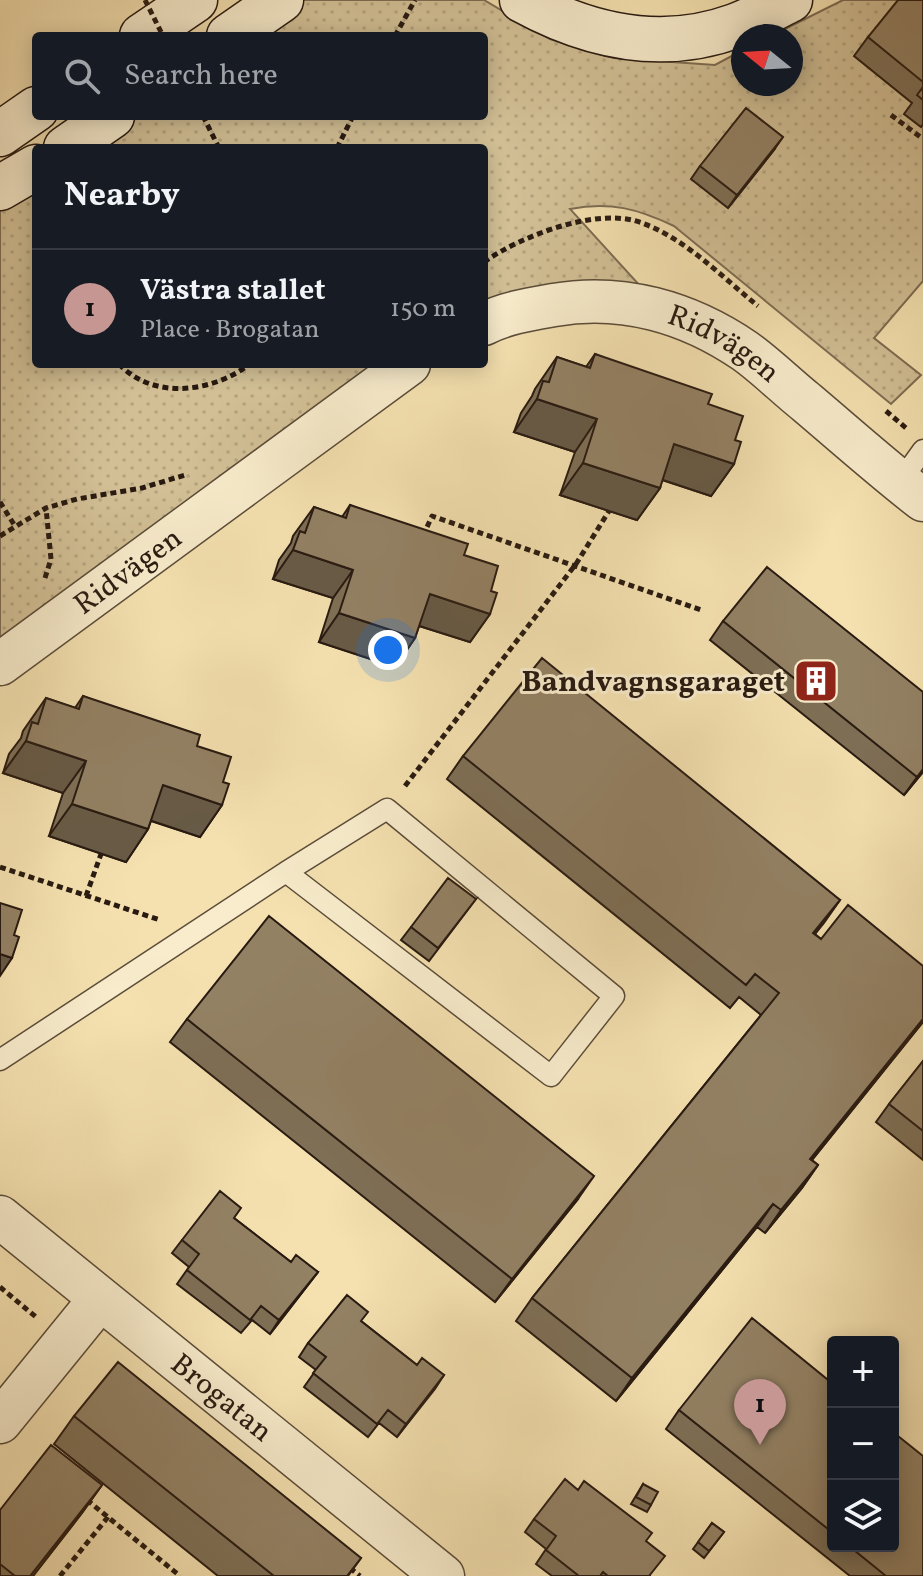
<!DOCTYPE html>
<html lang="en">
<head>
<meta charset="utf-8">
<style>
	body { margin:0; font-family:Vollkorn,serif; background:#242831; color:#f1f3f6 }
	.controls { position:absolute; right:24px; bottom:24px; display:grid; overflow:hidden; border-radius:8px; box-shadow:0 4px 20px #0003 }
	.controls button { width:72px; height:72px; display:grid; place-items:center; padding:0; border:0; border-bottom:2px solid #363941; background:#171b24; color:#f1f3f6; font:40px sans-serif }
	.compass { position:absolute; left:731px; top:24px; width:72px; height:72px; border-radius:50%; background:#171b24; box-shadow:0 4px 20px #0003; rotate:288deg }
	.you { position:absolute; left:388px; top:650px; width:28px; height:28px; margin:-20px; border:6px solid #fff; border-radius:50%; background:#1a73e8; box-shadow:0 0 0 12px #1a73e833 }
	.badge { display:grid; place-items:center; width:52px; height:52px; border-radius:50%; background:#c59692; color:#111; font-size:26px; font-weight:700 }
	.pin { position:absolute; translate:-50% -66px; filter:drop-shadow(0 2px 4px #0008) }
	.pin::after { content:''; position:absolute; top:42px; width:28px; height:24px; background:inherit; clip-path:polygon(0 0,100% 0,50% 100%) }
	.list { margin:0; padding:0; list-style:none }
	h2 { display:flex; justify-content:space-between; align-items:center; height:104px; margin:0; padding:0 32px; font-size:34px }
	h2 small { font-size:26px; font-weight:400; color:#9ea1a6 }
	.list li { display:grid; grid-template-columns:52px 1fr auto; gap:24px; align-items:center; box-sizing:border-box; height:120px; padding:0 32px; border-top:2px solid #363941 }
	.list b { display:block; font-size:30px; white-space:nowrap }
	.list p { margin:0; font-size:26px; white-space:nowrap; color:#9ea1a6 }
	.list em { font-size:26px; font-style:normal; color:#9ea1a6 }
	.icon { flex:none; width:44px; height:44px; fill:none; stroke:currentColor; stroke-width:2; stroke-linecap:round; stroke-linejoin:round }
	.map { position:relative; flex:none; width:923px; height:1576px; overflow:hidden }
	.search { position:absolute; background:#171b24; box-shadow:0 4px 20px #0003; left:32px; top:32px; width:456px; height:88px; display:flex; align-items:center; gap:20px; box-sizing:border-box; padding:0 28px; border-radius:8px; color:#9ea1a6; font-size:30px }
	.panel { position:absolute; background:#171b24; box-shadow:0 4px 20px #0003; left:32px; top:144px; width:456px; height:224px; border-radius:8px }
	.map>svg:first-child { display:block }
</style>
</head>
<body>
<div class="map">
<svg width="923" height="1576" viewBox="0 0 923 1576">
	<defs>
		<pattern id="grass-dots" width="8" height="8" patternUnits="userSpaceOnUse" patternTransform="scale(2)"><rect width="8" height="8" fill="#d2bf95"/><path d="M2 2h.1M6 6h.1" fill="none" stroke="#b4a47f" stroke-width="1.8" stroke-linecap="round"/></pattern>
	</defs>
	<rect width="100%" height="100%" fill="#f5e1b0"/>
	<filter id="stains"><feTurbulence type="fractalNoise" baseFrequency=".0025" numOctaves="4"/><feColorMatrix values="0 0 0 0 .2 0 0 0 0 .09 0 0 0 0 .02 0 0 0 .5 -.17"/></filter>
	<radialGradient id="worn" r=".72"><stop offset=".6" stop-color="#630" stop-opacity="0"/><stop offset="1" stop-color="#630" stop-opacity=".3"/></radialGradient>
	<path fill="url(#grass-dots)" stroke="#7d6c53" stroke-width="2" d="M 281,0 L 484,0 L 550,39 L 614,58 L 715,65 L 743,50 L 743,84 L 791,84 L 791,36 L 771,36 L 843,0 L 923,0 L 923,281 L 874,338 L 921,375 L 891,404 L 674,226 C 638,209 610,201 570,209 L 662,310 L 484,324 L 484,148 L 66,148 L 112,116 L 484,116 L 484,36 L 229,36 Z
		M 36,167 L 36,364 L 409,364 L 0,664 L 0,188 Z"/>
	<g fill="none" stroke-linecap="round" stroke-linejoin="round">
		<g stroke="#5b4c39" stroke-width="23">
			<path id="service" d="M 900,482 L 923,450
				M 0,1060 L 286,872 L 387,809 L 614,996 L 551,1076 L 286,872"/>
		</g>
		<g stroke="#5b4c39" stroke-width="45">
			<g id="minor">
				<path id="s1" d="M 484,324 C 505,313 531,309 554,305 C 622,293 688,312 745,351 C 766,366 786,386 806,402 C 845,435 883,469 923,500"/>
				<path id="s2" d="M 0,664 L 409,364"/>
				<path id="s3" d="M 0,1217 L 443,1576"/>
				<path d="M 0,1422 L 100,1299"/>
			</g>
		</g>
		<g stroke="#281a11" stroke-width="47">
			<path id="secondary" d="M 522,0 C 588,36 661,53 735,26 C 754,19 772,9 790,0
				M 142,36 L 195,0
				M 229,36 L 281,0
				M 0,134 L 36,109
				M 66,148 L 112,116
				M 0,188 L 36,167"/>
		</g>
		<path stroke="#281a11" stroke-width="5" stroke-dasharray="6 4" stroke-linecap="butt" d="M 395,36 L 415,0
			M 891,115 L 923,139
			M 203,116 L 219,148
			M 337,148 L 353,116
			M 484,262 C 521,236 598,206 642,223 C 686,239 722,277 758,306
			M 119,364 C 154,401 213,392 250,364
			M 886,411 L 906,428
			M 0,502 L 15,526
			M 0,536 L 46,508 L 77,499 L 142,488 L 185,475
			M 423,536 L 432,516 L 701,610
			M 45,578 L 51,559 L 46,508
			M 405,786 L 576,564 L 609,511
			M 0,867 L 160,920
			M 86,896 L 101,854
			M 0,1287 L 36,1317
			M 87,1500 L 180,1576
			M 350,1568 L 360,1576
			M 60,1576 L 108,1517"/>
		<use href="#service" stroke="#f8eccc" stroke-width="20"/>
		<use href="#minor" stroke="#f8eccc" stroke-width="42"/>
		<use href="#secondary" stroke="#f8eccc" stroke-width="44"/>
		<path stroke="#281a11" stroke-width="5" stroke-dasharray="6 4" stroke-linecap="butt" d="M 145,0 L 163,36"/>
	</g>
	<path fill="#7e6f56" stroke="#281a11" stroke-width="2" d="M 923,0 L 923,124 L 921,127 L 904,114 L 912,103 L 854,56 L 868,37 Z
		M 774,150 L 728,208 L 691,179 L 700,166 Z
		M 595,354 L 708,404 L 735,440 L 734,464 L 711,496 L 662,480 L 660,488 L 637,520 L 560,495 L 575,452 L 514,432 L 521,413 L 532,396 L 535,389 L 557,357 L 586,367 Z
		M 350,505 L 464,555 L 491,591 L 490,614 L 470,642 L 419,626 L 415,638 L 395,667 L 319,642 L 333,598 L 273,579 L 279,560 L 291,543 L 293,536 L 314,507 L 342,517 Z
		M 723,621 L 923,692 L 923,772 L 904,795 L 710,640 Z
		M 83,696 L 197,746 L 223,782 L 222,805 L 200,837 L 151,821 L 148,829 L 126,862 L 49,836 L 63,793 L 3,773 L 9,754 L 21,738 L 23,731 L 46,698 L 75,708 Z
		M 463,756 L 840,900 L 815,934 L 821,939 L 923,966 L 923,1022 L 812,1160 L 818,1165 L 802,1188 L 765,1233 L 757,1227 L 616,1401 L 516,1321 L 532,1298 L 761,1015 L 739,997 L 730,1008 L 447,779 Z
		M 476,899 L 429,961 L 401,940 L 411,927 Z
		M 187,1019 L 578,1199 L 495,1302 L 170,1042 Z
		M 923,1061 L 923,1160 L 876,1122 L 889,1104 Z
		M 234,1218 L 291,1262 L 318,1272 L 270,1334 L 252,1320 L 241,1333 L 177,1284 L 189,1267 L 172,1253 L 182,1240 Z
		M 361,1321 L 417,1365 L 444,1375 L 397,1437 L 379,1423 L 368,1437 L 304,1387 L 316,1370 L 299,1357 L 308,1343 Z
		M 833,1384 L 833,1546 L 893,1546 L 923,1576 L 850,1576 L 666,1429 L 679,1410 Z
		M 74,1416 L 361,1558 L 348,1576 L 218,1576 L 54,1444 Z
		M 643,1484 L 651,1505 L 647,1512 L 631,1504 Z
		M 102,1485 L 82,1513 L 33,1576 L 0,1576 L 0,1510 Z
		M 534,1519 L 646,1541 L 650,1576 L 552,1576 L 536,1564 L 546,1549 L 525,1532 Z
		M 712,1523 L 724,1532 L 704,1558 L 693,1549 Z"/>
	<path fill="#675a46" stroke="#281a11" stroke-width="2" d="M 783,137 L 774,150 L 728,208 L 737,195 Z
		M 537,399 L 597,419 L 575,452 L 514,432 Z
		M 674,444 L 734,464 L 711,496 L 651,476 Z
		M 583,463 L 660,488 L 637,520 L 560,495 Z
		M 293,550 L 353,570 L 333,598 L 273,579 Z
		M 430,594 L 490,614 L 470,642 L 410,623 Z
		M 339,613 L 415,638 L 395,667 L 319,642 Z
		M 26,741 L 86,761 L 63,793 L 3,773 Z
		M 923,769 L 923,772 L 904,795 L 917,777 Z
		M 163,785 L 222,805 L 200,837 L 140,817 Z
		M 72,804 L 148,829 L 126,862 L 49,836 Z
		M 840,900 L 824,923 L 797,956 L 813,933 Z
		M 0,954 L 12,958 L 0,976 Z
		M 923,1019 L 923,1022 L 794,1182 L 810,1159 Z
		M 818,1165 L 802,1188 L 765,1233 L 781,1210 Z
		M 594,1176 L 578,1199 L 495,1302 L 512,1279 Z
		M 773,1204 L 757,1227 L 616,1401 L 632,1378 Z
		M 318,1272 L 308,1285 L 270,1334 L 279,1320 Z
		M 444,1375 L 435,1389 L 397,1437 L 406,1424 Z
		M 102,1485 L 82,1513 L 33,1576 L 30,1576 Z"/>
	<path fill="#938164" stroke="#281a11" stroke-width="2" d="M 898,0 L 923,0 L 923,82 L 868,37 Z
		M 923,87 L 923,100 L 917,95 Z
		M 746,108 L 783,137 L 737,195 L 700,166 Z
		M 595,354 L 712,394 L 708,404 L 743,416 L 735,440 L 741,442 L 734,464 L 674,444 L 660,488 L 583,463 L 597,419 L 537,399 L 543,381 L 549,382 L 557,357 L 590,368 Z
		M 350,505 L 468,544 L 464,555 L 498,566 L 491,591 L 497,593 L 490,614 L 430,594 L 415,638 L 339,613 L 353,570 L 293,550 L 300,531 L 305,533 L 314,507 L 346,518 Z
		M 767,567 L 923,692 L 923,769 L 917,777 L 723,621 Z
		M 542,658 L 840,900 L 813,933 L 821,939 L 848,905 L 923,966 L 923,1019 L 810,1159 L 818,1165 L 781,1210 L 773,1204 L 632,1378 L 532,1298 L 779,993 L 755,974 L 746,985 L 463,756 Z
		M 83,696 L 200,735 L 197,746 L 231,757 L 223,782 L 229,784 L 222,805 L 163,785 L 148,829 L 72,804 L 86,761 L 26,741 L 32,722 L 38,724 L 46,698 L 79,709 Z
		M 448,878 L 476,899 L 438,948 L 411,927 Z
		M 0,903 L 22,910 L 14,935 L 19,937 L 12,958 L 0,954 Z
		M 269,916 L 594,1176 L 512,1279 L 187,1019 Z
		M 923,1061 L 923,1131 L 889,1104 Z
		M 220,1191 L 241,1208 L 234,1218 L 291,1262 L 296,1255 L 318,1272 L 279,1320 L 261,1306 L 250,1320 L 187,1270 L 199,1254 L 182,1240 Z
		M 347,1295 L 368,1312 L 361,1321 L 417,1365 L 422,1358 L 444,1375 L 406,1424 L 388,1410 L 377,1424 L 313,1373 L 326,1357 L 308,1343 Z
		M 752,1318 L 833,1384 L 833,1533 L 679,1410 Z
		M 118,1362 L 361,1558 L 347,1576 L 274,1576 L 74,1416 Z
		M 893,1432 L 923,1456 L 923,1576 L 886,1576 L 849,1546 L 893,1546 Z
		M 51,1445 L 102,1485 L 30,1576 L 15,1576 L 0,1564 L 0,1510 Z
		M 565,1479 L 578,1490 L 584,1481 L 652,1533 L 646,1541 L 665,1556 L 649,1576 L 608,1576 L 603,1572 L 600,1576 L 579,1576 L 546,1550 L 556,1536 L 534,1519 Z
		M 643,1484 L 658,1492 L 651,1505 L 636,1497 Z
		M 712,1523 L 724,1532 L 709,1551 L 698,1542 Z"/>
	<defs>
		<g id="building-square" transform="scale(2.3)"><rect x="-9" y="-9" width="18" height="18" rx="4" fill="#8f2418" stroke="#f8eccc"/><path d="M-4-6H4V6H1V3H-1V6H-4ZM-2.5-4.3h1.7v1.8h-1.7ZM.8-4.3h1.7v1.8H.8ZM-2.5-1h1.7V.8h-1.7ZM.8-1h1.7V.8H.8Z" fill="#fff"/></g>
	</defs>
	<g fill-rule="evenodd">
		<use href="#building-square" x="816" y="681"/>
	</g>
	<g text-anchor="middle" stroke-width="6" stroke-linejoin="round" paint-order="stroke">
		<g font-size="30" fill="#281a11" stroke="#f8eccc">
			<text dy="10" stroke="none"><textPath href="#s1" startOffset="252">Ridvägen</textPath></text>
			<text dy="10" stroke="none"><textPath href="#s2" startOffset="158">Ridvägen</textPath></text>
			<text dy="10" stroke="none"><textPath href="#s3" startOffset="286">Brogatan</textPath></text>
		</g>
		<g font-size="30" font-weight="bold" fill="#281a11" stroke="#f8eccc" text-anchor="end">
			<text x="785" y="691">Bandvagnsgaraget</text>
		</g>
	</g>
	<rect width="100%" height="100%" filter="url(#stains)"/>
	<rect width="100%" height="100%" fill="url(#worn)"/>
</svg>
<div class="controls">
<button>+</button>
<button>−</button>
<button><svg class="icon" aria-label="layers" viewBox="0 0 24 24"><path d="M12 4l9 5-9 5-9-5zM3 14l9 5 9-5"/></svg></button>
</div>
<svg class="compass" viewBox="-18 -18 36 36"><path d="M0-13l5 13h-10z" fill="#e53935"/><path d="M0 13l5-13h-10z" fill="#9ea1a6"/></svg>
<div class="you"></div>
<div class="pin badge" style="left:760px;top:1445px">1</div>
<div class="search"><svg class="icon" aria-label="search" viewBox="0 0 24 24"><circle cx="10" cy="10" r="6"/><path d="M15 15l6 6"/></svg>Search here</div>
<section class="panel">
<h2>Nearby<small></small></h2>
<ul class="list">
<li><span class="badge">1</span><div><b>Västra stallet</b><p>Place · Brogatan</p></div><em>150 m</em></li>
</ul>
</section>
</div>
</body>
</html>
